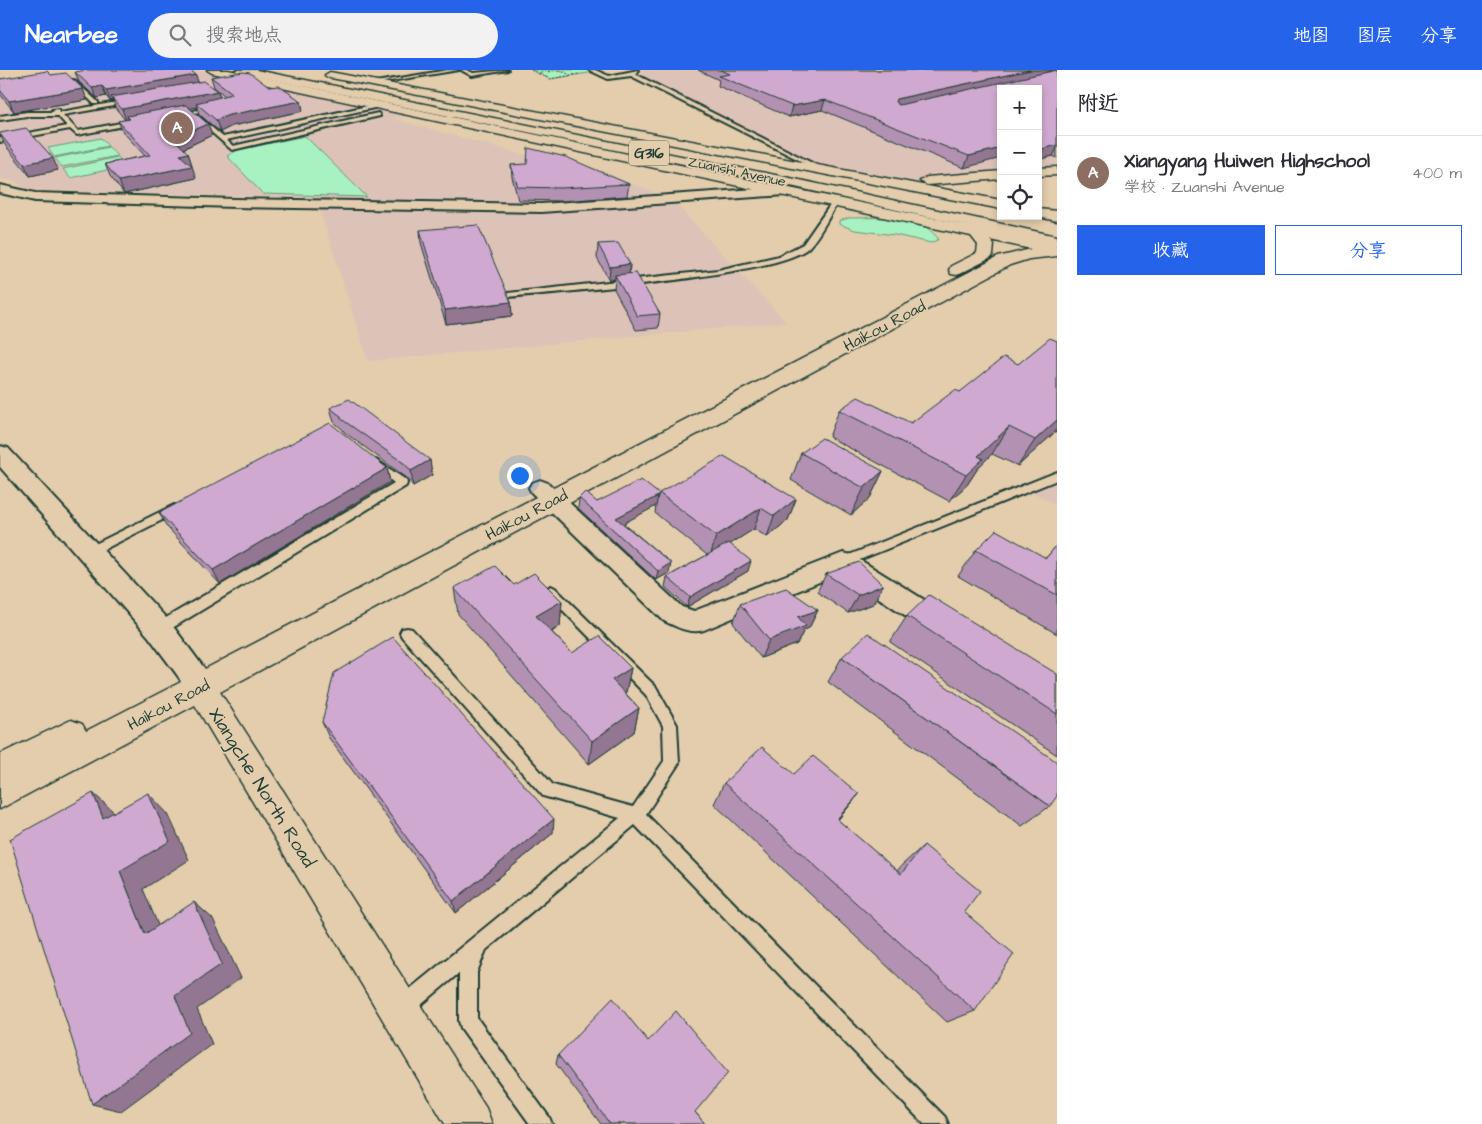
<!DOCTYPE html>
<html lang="zh">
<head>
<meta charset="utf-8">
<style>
	body { margin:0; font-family:"Architects Daughter","LXGW WenKai TC",sans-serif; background:#f2f2f3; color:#2b2b33 }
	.controls { position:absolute; right:15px; top:15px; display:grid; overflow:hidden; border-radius:0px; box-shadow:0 2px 8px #0003 }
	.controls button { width:45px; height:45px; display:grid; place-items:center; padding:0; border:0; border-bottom:1px solid #e1e1e2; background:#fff; color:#2b2b33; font:25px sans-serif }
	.you { position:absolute; left:519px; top:405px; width:18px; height:18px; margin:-12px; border:4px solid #fff; border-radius:50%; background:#1a73e8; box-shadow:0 0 0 8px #1a73e833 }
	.badge { display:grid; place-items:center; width:32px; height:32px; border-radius:50%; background:#2563eb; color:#fff; font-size:16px; font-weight:700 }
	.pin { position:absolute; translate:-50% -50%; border:2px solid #fff; box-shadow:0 1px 5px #0006 }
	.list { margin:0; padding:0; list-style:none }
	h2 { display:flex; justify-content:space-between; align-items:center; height:65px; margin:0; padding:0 20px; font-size:21px }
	h2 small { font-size:16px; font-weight:400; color:#7c7c81 }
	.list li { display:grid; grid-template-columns:32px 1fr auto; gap:15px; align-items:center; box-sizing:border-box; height:75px; padding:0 20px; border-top:1px solid #e1e1e2 }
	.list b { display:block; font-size:19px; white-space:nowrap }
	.list p { margin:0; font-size:16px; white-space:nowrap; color:#7c7c81 }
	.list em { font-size:16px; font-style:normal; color:#7c7c81 }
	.actions { display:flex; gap:10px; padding:15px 20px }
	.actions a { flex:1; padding:11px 0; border:1px solid #2563eb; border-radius:0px; text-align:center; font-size:18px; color:#2563eb }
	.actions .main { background:#2563eb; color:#fff }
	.icon { flex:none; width:28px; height:28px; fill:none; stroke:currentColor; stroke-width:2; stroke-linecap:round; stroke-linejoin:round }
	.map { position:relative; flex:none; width:1057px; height:1054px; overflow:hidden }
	header { display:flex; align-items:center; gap:30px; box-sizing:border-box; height:70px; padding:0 25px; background:#2563eb; color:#fff }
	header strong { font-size:24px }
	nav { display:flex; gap:28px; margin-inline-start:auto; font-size:18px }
	.search { width:350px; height:45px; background:#f2f2f3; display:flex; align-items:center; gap:12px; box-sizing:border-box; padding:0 18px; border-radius:28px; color:#7c7c81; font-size:19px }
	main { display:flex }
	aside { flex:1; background:#fff }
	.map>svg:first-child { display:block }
</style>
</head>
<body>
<header>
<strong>Nearbee</strong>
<div class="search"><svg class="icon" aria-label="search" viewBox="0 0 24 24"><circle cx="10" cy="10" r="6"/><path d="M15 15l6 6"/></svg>搜索地点</div>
<nav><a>地图</a><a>图层</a><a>分享</a></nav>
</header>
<main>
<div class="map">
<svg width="1057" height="1054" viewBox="0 0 1057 1054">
	<rect width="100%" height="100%" fill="#e3cdad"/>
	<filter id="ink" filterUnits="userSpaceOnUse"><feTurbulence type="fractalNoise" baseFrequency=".02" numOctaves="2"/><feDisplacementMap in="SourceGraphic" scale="10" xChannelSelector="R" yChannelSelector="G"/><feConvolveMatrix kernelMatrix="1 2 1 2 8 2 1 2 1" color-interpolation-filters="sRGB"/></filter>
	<g filter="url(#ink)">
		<path fill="#ddc2b8" d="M 102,0 L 197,0 L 413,44 L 393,49 L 635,115 L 671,129 L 786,252 L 368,291 L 316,128 L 25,120 L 16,111 L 0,109 L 0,15 Z
			M 636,0 L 1057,0 L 1057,101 L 1038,102 L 1038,19 L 1001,19 L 1001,105 L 897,114 L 821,99 L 632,4 Z
			M 1057,406 L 1057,435 L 1025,419 Z"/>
		<path fill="#a8f2c1" stroke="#64987a" d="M 531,0 L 591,0 L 595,2 L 550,9 Z
			M 305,66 L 367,127 L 263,124 L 227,86 L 238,80 Z
			M 101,68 L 108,76 L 54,87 L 48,78 Z
			M 109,77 L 117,86 L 62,97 L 55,88 Z
			M 118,87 L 126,96 L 70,108 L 63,99 Z
			M 849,148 C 873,148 906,145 927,158 C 932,161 935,166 939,169 L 931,173 L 895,165 L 855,160 L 839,154 L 839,151 Z"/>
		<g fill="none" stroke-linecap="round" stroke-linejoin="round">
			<g stroke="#1f3d34" stroke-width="4">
				<path id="lane" d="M 448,0 L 459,0 L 372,14 L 370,13 Z
					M 461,0 L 467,0 L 473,3 L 508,0 L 472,6 Z
					M 589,0 L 595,0 L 609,6 L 638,0 L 635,4 L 824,99 L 819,100 L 631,6 L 608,9 Z
					M 70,10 L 74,10 L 98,32 L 98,34 L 94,34 Z
					M 129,30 L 131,33 L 63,45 L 78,61 L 137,50 L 139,53 L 77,65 L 70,59 L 0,72 L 0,68 L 67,56 L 58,46 L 27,46 L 0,50 L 0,46 L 27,42 L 54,42 L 52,40 L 59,39 L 60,42 Z
					M 386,32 L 388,35 L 226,70 L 233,76 L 378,43 L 380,46 L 232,80 L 188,42 L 217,36 L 217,38 L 195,43 L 223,67 Z
					M 833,131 L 838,132 C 829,146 821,164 809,177 C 781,206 559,222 508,227 L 504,225 L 508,223 L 718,200 L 779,186 L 803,174 Z
					M 376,390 L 406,410 L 407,413 L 406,416 L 164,563 L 159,564 L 154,563 L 153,559 L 154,555 L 394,413 L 372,395 L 371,393 Z
					M 1057,402 L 1057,410 L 847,495 L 843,496 L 837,492 L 839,489 Z
					M 174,435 L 178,436 L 180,439 L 178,442 L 93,485 L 89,486 L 83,482 L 85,479 Z
					M 551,516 L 555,518 L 656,617 L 677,655 L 679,693 L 646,744 L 945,1047 L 948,1054 L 924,1054 L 635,755 L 486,880 L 477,902 L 477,948 L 549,1047 L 552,1054 L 530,1054 L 461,958 L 459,951 L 459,903 L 409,945 L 402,947 L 395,945 L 393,938 L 395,931 L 620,748 L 543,726 L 402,567 L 400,563 L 402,559 L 407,558 L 412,559 L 553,715 L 633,737 L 664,691 L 663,656 L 646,625 L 547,524 L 545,521 L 547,518 Z"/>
			</g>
			<g stroke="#1f3d34" stroke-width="4">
				<path id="street" d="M 0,115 L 35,123 L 235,129 L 541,134 L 786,117 L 793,121 L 786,125 L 541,142 L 235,137 L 35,131 L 0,123 Z
					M 0,376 L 8,378 L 169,551 L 201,594 L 205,602 L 201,610 L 191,614 L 181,610 L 149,567 L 0,397 Z
					M 540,410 L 548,413 L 682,537 L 694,541 L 843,483 L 852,485 L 955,549 L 959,557 L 955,565 L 945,568 L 935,565 L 841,503 L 704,560 C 689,564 677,557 664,551 L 532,423 L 529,418 L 532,413 Z"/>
			</g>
			<g stroke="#1f3d34" stroke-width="3">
				<path id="secondary" d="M 207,0 L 228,0 L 1046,172 L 1057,176 L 1057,186 L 1029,189 L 1010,195 L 220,622 L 486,1038 L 492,1054 L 445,1054 L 195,635 L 0,739 L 0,684 L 71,650 L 82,654 L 86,661 L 181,612 L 176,602 L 180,593 C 191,590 199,589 205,599 L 998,187 L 1031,179 L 990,170 L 994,175 L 993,185 L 991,188 L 957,205 L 951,204 L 949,200 L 951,196 L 977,183 L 978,175 L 971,166 L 212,3 Z
					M 330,2 L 1001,130 L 1001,139 L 326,7 L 325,5 Z
					M 1057,97 L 1057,105 L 1038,106 L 1038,98 Z
					M 1001,101 L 1001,109 L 927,115 L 920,111 L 927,107 Z
					M 1038,139 L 1057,141 L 1057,151 L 1033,146 L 1038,146 Z"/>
			</g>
			<g stroke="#1f3d34" stroke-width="3">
				<path id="highway" d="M 235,0 L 256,0 L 795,109 L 1057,166 L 1057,176 L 795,117 L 240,3 Z"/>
			</g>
			<path stroke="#1f3d34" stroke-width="1" stroke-dasharray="2 2" stroke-linecap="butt" d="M 531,0 L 550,9 L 579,4
				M 559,0 L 571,5
				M 540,3 L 559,0"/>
			<use href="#lane" fill="#e3cdad" fill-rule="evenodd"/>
			<use href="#street" fill="#e3cdad" fill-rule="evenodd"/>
			<use href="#secondary" fill="#e3cdad" fill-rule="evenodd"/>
			<use href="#highway" fill="#e3cdad" fill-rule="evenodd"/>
		</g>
		<path fill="#b391b3" stroke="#1f3d34" d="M 698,0 L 1057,0 L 1057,88 L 1053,86 L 1038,90 L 1038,19 L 964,98 L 822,40 L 789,47 L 718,16 L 719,10 Z
			M 75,2 L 198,12 L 218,21 L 220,27 L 225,26 L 214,17 L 211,7 L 269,17 L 301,31 L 303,41 L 232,56 L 220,62 L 199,44 L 197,37 L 190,38 L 212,65 L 183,79 L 188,83 L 192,95 L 191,95 L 196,108 L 124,124 L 110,106 L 105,94 L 145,86 L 123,62 L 118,51 L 125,50 L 115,37 L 113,30 L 110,31 L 106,26 L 97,28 L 79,12 Z
			M 51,5 L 83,19 L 87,30 L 14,42 L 0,24 L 0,9 Z
			M 0,65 L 58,100 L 30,106 L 5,75 Z
			M 511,95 L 629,114 L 627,126 L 561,131 L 518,130 L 512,107 Z
			M 420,160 L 511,232 L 512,246 L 446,254 L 421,173 Z
			M 598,174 L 630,194 L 629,204 L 660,244 L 658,258 L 636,260 L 614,219 L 615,209 L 609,210 L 597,188 Z
			M 1057,271 L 1057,363 L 1055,362 L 1018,396 L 992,384 L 978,398 L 967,415 L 949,431 L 829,367 L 839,340 L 911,353 L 960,322 L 1018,294 Z
			M 330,338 L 430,390 L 432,405 L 413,416 L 407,408 L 344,362 L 343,360 L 334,352 Z
			M 801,383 L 883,401 L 870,428 L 851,445 L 791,410 Z
			M 387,398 L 390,412 L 220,514 L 167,457 L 159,443 Z
			M 659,423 L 796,429 L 788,450 L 767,467 L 754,459 L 730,474 L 748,501 L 687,537 L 665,517 L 667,507 L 707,485 L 655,443 L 656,436 L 623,453 L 671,493 L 669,503 L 656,510 L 578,438 L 579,428 L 597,432 L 659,424 Z
			M 1057,475 L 1057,564 L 958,506 L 976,480 L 1046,488 Z
			M 826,504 L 883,515 L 873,534 L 848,543 L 817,522 Z
			M 514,515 L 562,531 L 560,556 L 552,562 L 572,583 L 631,598 L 626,622 L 625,623 L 639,638 L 634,662 L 589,694 L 458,544 L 454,518 Z
			M 740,534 L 818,540 L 809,558 L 804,560 L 797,574 L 761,588 L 733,553 Z
			M 907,546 L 1057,604 L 1057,685 L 890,572 Z
			M 842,587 L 1050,736 L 1022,756 L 828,612 Z
			M 322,652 L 553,763 L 456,843 L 329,668 Z
			M 794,704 L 859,724 L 838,750 L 897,801 L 902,795 L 924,775 L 964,842 L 975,941 L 947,952 L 714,734 L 724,713 Z
			M 648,971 L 695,1042 L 705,1054 L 601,1054 L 556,994 L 558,985 Z"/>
		<path fill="#927692" stroke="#1f3d34" d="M 1030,0 L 1057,0 L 891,42 L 896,29 Z
			M 196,5 L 199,15 L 111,27 L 113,30 L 110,31 L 106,20 Z
			M 102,16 L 106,26 L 97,28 L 92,18 Z
			M 83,19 L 87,30 L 14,42 L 9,31 Z
			M 218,21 L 221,32 L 196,33 L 197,37 L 130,49 L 127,46 L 129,50 L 126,50 L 122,39 Z
			M 825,30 L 822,40 L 789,47 L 792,36 Z
			M 301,31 L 303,41 L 232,56 L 220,62 L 216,50 L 229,45 Z
			M 208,54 L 212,65 L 178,81 L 174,69 Z
			M 1057,75 L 1057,78 L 1053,86 L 1038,90 L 1038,80 Z
			M 1001,78 L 1001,88 L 964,98 L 969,86 Z
			M 188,83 L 192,95 L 184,96 L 180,85 Z
			M 53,88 L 58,100 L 30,106 L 24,94 Z
			M 192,96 L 196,108 L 124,124 L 119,111 Z
			M 630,194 L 629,208 L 615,205 L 615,209 L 609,210 L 610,197 Z
			M 511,232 L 512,246 L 446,254 L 445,240 Z
			M 1057,350 L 1057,359 L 1055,362 L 1018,396 L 1035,370 Z
			M 1009,357 L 992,384 L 978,398 L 967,415 L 949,431 L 966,405 L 978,386 Z
			M 430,390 L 432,405 L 413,416 L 411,401 Z
			M 387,398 L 390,412 L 220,514 L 213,500 Z
			M 883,401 L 870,428 L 851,445 L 864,418 Z
			M 658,426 L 656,436 L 615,458 L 616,448 Z
			M 796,429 L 788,450 L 767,467 L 774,446 Z
			M 761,438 L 754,459 L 710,487 L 716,466 Z
			M 751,491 L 748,501 L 687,537 L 690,527 Z
			M 671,493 L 669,503 L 656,510 L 658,501 Z
			M 883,515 L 873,534 L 848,543 L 858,525 Z
			M 562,531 L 560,556 L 536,571 L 536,546 Z
			M 818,540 L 809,558 L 804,560 L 797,574 L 761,588 L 769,570 L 798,547 Z
			M 631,598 L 626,622 L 608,635 L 612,610 Z
			M 639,638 L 634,662 L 589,694 L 592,671 Z
			M 93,723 L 116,744 L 103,748 Z
			M 148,723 L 168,744 L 189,790 L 143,819 L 168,879 L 145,864 L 120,801 Z
			M 859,724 L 842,745 L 820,769 L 837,749 Z
			M 554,749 L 553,763 L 456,843 L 453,831 Z
			M 194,832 L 213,849 L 241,908 L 197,939 L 212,974 L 121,1041 L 92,1034 L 175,926 Z"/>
		<path fill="#d0a9d0" stroke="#1f3d34" d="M 86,0 L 190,0 L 196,5 L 106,20 L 102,16 L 92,18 L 75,2 Z
			M 721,0 L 1030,0 L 896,29 L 895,32 L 899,35 L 1057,0 L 1057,75 L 1038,80 L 1038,19 L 1001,19 L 1001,78 L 969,86 L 825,30 L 792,36 L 719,6 L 730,4 Z
			M 47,1 L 51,5 L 66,3 L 83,19 L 9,31 L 0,20 L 0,9 Z
			M 243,2 L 250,3 L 269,17 L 279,16 L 301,31 L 229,45 L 216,50 L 196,33 L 232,24 L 231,22 L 211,7 Z
			M 204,11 L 218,21 L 122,39 L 111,27 Z
			M 186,35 L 208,54 L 174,69 L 188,83 L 180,85 L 192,96 L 119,111 L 105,94 L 150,85 L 118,51 L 130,49 L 127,46 Z
			M 26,58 L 53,88 L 24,94 L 0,64 L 0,63 Z
			M 528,78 L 566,87 L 629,114 L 561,118 L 518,117 L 511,95 L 527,94 Z
			M 478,155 L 511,232 L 445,240 L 420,160 Z
			M 618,173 L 630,194 L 610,197 L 598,174 Z
			M 636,203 L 660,244 L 637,246 L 615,205 Z
			M 1050,268 L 1057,271 L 1057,350 L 1035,370 L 1009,357 L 978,386 L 983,389 L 966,405 L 839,340 L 858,327 L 911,353 L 955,320 L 960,322 L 1004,287 L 1018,294 Z
			M 349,329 L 430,390 L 411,401 L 405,394 L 340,348 L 342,347 L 330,338 Z
			M 330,353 L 387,398 L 213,500 L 159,443 Z
			M 822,368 L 883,401 L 864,418 L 801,383 Z
			M 724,386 L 796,429 L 774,446 L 761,438 L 716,466 L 659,423 Z
			M 641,410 L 659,424 L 658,426 L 616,448 L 671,493 L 658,501 L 579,428 L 585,422 L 597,432 Z
			M 996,460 L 1046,488 L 1057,475 L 1057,525 L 976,480 Z
			M 729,473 L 751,491 L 690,527 L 667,507 Z
			M 859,492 L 883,515 L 858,525 L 826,504 Z
			M 495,496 L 514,515 L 534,503 L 562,531 L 536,546 L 572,583 L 599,566 L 631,598 L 612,610 L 639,638 L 592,671 L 454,518 Z
			M 786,518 L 818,540 L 798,547 L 806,556 L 769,570 L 740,534 Z
			M 929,525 L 1057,604 L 1057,644 L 907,546 Z
			M 868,563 L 1057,692 L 1057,726 L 1050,736 L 842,587 Z
			M 393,567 L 554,749 L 453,831 L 322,652 L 334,603 Z
			M 762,677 L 794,704 L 813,686 L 859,724 L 837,749 L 901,804 L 924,775 L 980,821 L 964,842 L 1014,884 L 975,941 L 724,713 Z
			M 93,723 L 103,748 L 148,723 L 170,771 L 120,801 L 145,864 L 194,832 L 222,894 L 175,926 L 190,963 L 92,1034 L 10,769 Z
			M 613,928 L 648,971 L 676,941 L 728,1003 L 695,1042 L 705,1054 L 610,1054 L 558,985 Z"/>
	</g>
	<g text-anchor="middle" stroke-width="4" stroke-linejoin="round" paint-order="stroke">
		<g font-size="14" fill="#1f3d34" stroke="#e3cdad">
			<text transform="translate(737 101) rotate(12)" y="5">Zuanshi Avenue</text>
		</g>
		<rect fill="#e3cdad" stroke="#5a6858" stroke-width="1" x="629" y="70.5" width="40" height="25" rx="4"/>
		<g font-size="15" font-weight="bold" fill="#1f3d34">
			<text x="649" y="88">G316</text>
		</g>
		<g font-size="16" fill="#1f3d34" stroke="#e3cdad">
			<text transform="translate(884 255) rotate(-28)" y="6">Haikou Road</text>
			<text transform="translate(526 444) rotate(-28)" y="6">Haikou Road</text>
			<text transform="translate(168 634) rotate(-28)" y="6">Haikou Road</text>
		</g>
		<g font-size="19" fill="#1f3d34" stroke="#e3cdad">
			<text transform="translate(263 717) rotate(58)" y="7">Xiangche North Road</text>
		</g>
	</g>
</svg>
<div class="controls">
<button>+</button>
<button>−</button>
<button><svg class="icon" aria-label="locate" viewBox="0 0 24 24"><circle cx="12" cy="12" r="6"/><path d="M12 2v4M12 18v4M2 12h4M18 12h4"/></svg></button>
</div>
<div class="you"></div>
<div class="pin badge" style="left:177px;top:58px;background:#8d6e63">A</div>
</div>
<aside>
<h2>附近<small></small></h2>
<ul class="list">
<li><span class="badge" style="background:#8d6e63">A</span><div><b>Xiangyang Huiwen Highschool</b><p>学校 · Zuanshi Avenue</p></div><em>400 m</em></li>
</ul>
<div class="actions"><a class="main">收藏</a><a>分享</a></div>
</aside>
</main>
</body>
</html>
